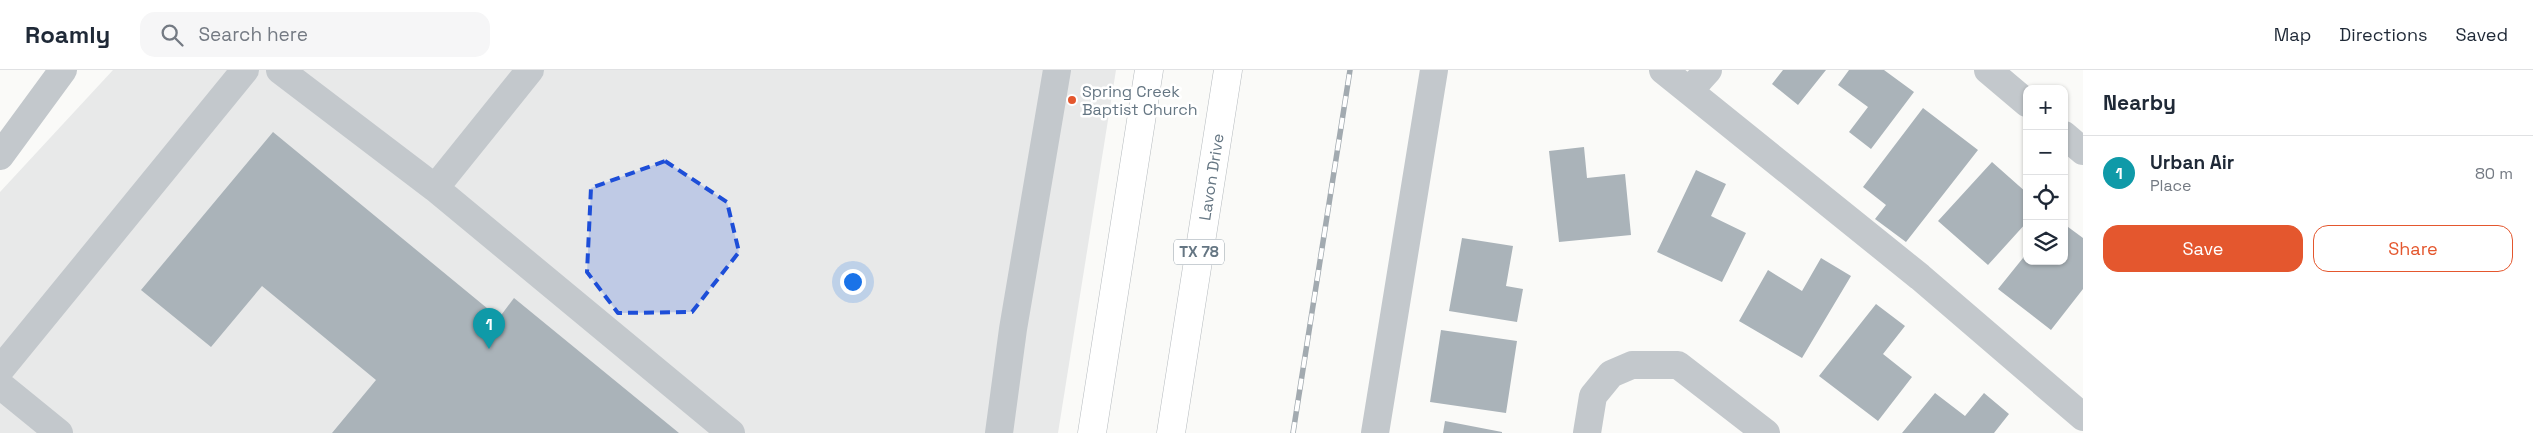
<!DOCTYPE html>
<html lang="en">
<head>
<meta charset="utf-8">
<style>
	body { margin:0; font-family:"Space Grotesk",sans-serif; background:#f6f6f7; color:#1f2937 }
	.controls { position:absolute; right:15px; top:15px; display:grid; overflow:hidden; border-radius:10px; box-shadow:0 1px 4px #0004 }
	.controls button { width:45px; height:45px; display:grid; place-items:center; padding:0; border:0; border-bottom:1px solid #e0e1e3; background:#fff; color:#1f2937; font:25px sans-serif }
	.you { position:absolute; left:852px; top:211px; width:18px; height:18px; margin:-12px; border:4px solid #fff; border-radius:50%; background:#1a73e8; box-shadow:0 0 0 8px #1a73e833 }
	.badge { display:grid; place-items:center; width:32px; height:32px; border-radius:50%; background:#e4572e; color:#fff; font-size:16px; font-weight:700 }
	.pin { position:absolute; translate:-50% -41px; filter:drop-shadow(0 1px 2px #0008) }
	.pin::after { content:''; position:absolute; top:26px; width:18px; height:15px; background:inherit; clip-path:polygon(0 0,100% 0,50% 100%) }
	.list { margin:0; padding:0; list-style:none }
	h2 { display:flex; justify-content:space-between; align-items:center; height:65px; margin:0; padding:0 20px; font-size:21px }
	h2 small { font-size:16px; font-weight:400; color:#747a83 }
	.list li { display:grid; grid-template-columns:32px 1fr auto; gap:15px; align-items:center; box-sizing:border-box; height:75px; padding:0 20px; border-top:1px solid #e0e1e3 }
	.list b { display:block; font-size:19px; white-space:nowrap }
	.list p { margin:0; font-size:16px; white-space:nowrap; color:#747a83 }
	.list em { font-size:16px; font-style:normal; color:#747a83 }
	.actions { display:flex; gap:10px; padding:15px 20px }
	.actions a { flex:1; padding:11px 0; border:1px solid #e4572e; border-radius:15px; text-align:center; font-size:18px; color:#e4572e }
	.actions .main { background:#e4572e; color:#fff }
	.icon { flex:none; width:28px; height:28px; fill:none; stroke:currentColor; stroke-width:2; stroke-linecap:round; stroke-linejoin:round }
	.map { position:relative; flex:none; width:2083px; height:363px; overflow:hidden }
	header { display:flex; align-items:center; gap:30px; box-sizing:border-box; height:70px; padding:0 25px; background:#fff; border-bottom:1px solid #e0e1e3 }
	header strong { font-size:24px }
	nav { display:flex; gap:28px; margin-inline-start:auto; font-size:18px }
	.search { width:350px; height:45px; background:#f6f6f7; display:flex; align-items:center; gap:12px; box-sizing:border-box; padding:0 18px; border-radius:15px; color:#747a83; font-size:19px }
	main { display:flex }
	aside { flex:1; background:#fff }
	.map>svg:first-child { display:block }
</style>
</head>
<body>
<header>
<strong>Roamly</strong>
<div class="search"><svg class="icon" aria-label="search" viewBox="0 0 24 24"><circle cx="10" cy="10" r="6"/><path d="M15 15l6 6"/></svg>Search here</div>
<nav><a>Map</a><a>Directions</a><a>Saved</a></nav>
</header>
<main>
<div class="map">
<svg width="2083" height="363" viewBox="0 0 2083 363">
	<rect width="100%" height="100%" fill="#fafaf8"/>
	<path fill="#e8e9e9" d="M 113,0 L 1116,0 L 1058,363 L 0,363 L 0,122 Z"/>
	<path fill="#aab3b9" d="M 1783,0 L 1826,0 L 1798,35 L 1772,14 Z
		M 1849,0 L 1884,0 L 1914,22 L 1871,79 L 1849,62 L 1868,37 L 1838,15 Z
		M 1923,38 L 1978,80 L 1906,172 L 1875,149 L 1886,135 L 1863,117 Z
		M 273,62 L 499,248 L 514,228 L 679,363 L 332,363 L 376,310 L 262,216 L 211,277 L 141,220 Z
		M 1584,77 L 1587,108 L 1625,104 L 1631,165 L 1559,172 L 1549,81 Z
		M 1992,92 L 2027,123 L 2027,152 L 1988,195 L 1938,151 Z
		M 1696,100 L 1726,114 L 1711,146 L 1746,163 L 1722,212 L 1657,182 Z
		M 2064,154 L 2083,168 L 2083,219 L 2051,260 L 1998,219 L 2027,183 L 2027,191 L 2064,191 Z
		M 1462,168 L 1513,176 L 1506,216 L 1523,219 L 1517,252 L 1449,241 Z
		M 1821,188 L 1851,206 L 1802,288 L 1739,251 L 1768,200 L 1802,221 Z
		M 1876,234 L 1905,256 L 1883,284 L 1912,307 L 1878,351 L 1819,306 Z
		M 1441,260 L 1517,271 L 1506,343 L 1430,332 Z
		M 1935,323 L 1965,346 L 1984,323 L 2009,344 L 1994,363 L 1902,363 Z
		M 1445,351 L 1502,362 L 1502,363 L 1443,363 Z"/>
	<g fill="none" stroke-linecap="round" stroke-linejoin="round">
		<g stroke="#b5babe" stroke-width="29">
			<path id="major" d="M 1092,363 L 1149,0
				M 1171,363 L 1228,0"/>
		</g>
		<path stroke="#c3c8cc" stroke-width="28" d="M 280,0 L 435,118 L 731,363
			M 1663,0 L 1920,207 L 2083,347
			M 1988,0 L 2027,33
			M 1689,21 L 1708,0
			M 2064,65 L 2083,81
			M 0,86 L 63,0
			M 435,118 L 530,0
			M 0,300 L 245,0
			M 0,315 L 59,363
			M 999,363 L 1013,259 L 1057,0
			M 1375,363 L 1434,0
			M 1587,363 L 1593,326 L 1611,304 L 1632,295 L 1678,295 L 1766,363"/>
		<use href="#major" stroke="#fff" stroke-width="28"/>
		<g stroke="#a2aab0" stroke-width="5.5">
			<path id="rail" d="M 1293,363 L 1350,0"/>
		</g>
		<use href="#rail" stroke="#fff" stroke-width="4" stroke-dasharray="11" stroke-linecap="butt"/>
	</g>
	<path fill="#1d4ed8" fill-opacity="0.2" stroke="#1d4ed8" stroke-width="4" stroke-dasharray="10 6" stroke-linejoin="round" d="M 665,91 L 727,132 L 739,182 L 692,242 L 618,243 L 587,202 L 591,118 Z"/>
	<circle fill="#e4572e" stroke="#fff" stroke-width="2" cx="1072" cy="30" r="5"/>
	<g text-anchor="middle" stroke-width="5" stroke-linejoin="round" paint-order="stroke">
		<rect fill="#fff" stroke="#939fa8" stroke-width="1" x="1174" y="169.5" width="50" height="25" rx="4"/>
		<g font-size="15" font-weight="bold" fill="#657683">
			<text x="1199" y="187">TX 78</text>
		</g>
		<g font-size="16" fill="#657683" stroke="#fff" text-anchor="start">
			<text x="1082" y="27">Spring Creek<tspan x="1082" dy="18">Baptist Church</tspan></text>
		</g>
		<g font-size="16" fill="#657683" stroke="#fff">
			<text transform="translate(1211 107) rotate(-81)" y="6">Lavon Drive</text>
		</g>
	</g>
</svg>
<div class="controls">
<button>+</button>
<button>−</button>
<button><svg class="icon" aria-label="locate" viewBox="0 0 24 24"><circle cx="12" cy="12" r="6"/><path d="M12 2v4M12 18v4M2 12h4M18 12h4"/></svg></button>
<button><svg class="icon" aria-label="layers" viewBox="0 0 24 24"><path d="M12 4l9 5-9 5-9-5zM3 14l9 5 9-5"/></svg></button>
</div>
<div class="you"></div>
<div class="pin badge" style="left:489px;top:279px;background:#0f9aa8">1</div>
</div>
<aside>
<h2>Nearby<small></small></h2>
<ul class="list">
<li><span class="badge" style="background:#0f9aa8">1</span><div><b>Urban Air</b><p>Place</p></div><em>80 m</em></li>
</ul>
<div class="actions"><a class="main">Save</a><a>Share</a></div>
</aside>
</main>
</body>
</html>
